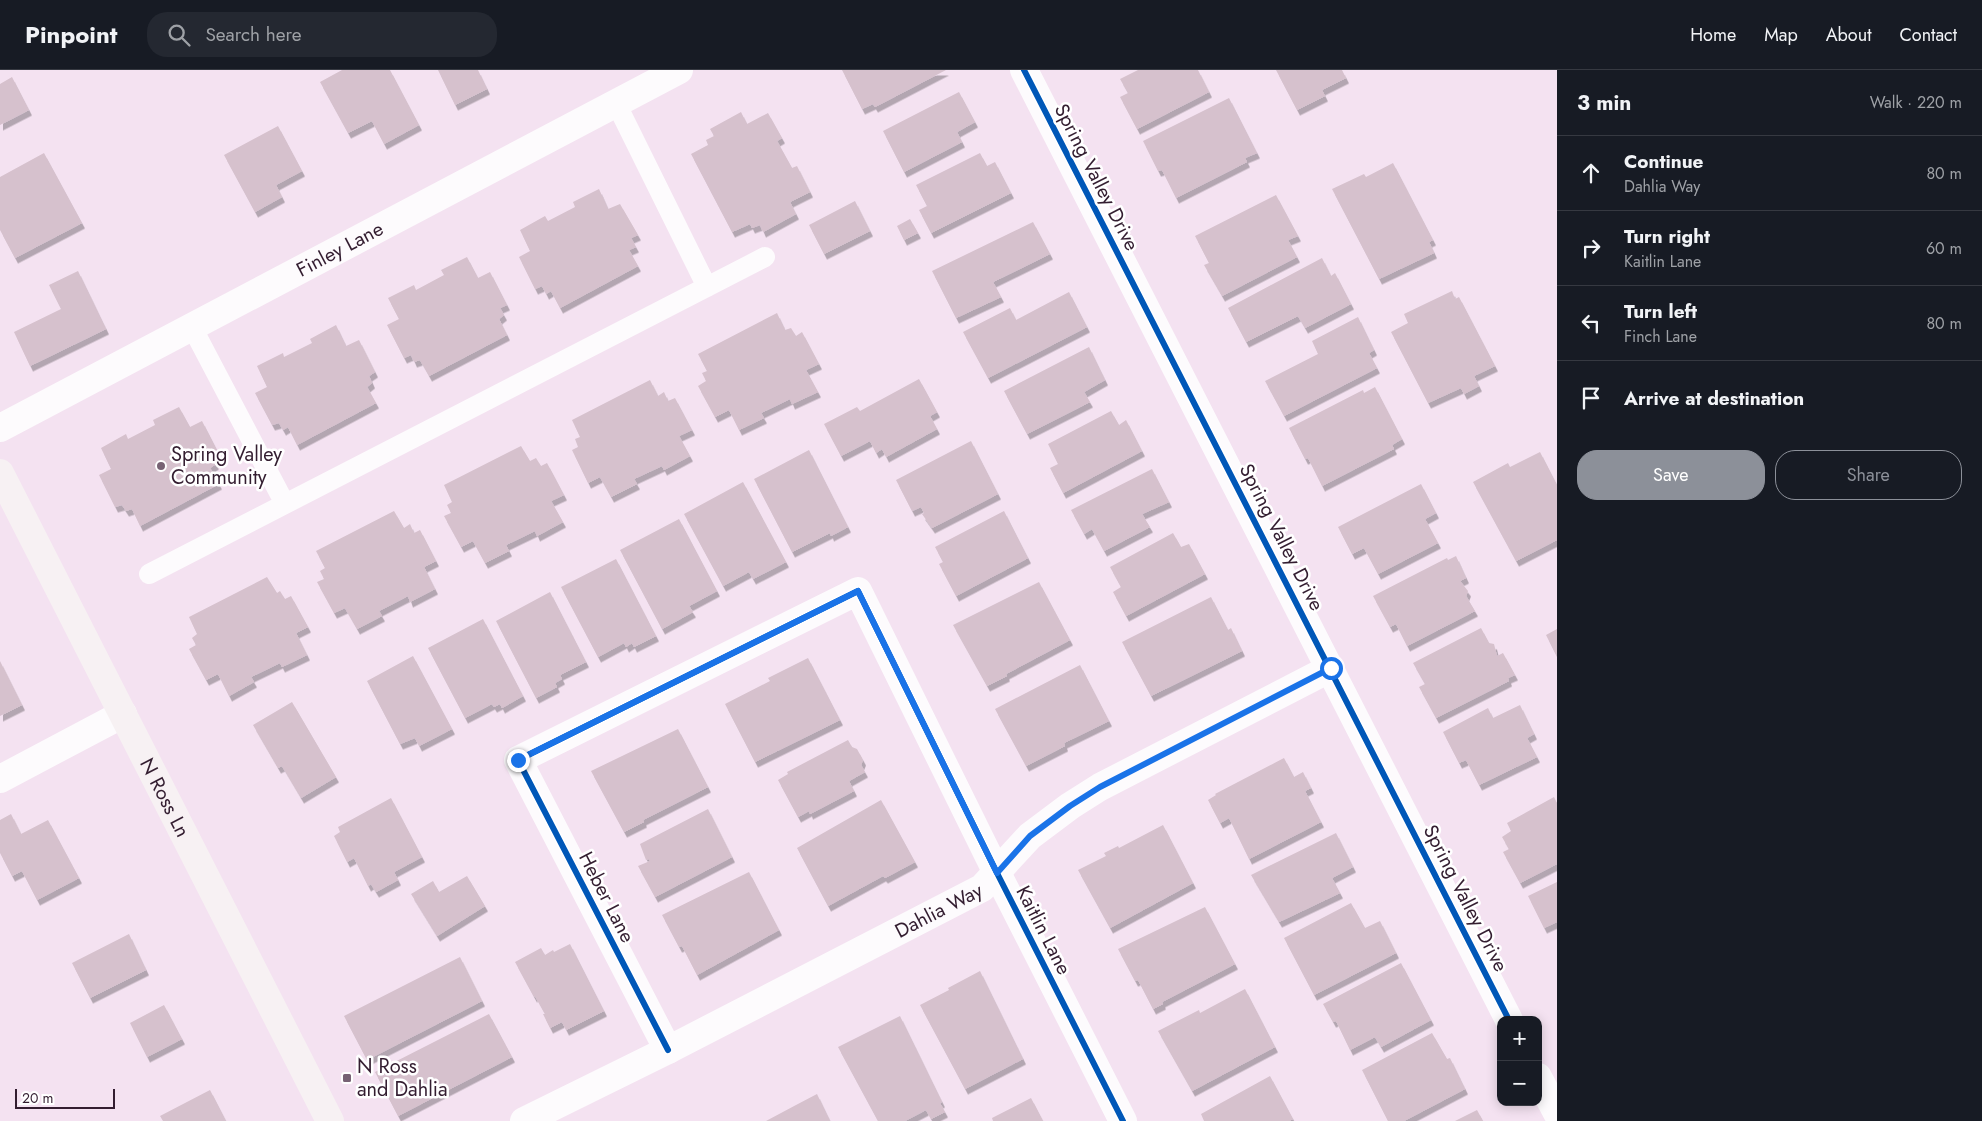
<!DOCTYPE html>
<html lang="en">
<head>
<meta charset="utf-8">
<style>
	body { margin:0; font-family:Jost,sans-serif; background:#242831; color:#f1f3f6 }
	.controls { position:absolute; right:15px; bottom:15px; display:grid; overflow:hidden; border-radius:10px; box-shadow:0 2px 12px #0003 }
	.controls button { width:45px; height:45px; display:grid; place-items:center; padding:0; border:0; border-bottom:1px solid #363941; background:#171b24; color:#f1f3f6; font:25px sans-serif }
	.scale { position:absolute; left:15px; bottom:12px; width:100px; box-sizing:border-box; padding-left:5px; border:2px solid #331d30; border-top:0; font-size:14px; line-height:18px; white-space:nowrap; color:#331d30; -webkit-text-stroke:4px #fff; paint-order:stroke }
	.stop { position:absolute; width:15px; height:15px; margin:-11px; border:4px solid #1a73e8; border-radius:50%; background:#fff }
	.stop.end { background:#1a73e8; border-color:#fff; box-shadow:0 1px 5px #0008 }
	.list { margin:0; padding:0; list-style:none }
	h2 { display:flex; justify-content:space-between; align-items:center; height:65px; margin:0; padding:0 20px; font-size:21px }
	h2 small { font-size:16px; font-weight:400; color:#9ea1a6 }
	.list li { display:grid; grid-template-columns:32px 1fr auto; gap:15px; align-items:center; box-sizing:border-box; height:75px; padding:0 20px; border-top:1px solid #363941 }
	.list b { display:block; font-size:19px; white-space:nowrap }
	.list p { margin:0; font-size:16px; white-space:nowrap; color:#9ea1a6 }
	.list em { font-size:16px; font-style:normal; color:#9ea1a6 }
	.actions { display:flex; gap:10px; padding:15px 20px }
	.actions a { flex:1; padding:11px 0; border:1px solid #8c9099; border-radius:20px; text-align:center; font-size:18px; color:#8c9099 }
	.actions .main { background:#8c9099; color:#fff }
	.icon { flex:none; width:28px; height:28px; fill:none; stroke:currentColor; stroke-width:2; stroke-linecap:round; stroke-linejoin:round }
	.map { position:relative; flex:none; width:1557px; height:1051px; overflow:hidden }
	header { display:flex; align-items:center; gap:30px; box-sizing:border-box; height:70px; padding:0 25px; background:#171b24; border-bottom:1px solid #363941 }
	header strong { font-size:24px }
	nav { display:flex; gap:28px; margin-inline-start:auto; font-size:18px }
	.search { width:350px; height:45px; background:#242831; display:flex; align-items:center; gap:12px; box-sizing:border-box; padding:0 18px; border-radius:20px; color:#9ea1a6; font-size:19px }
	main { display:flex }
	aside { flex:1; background:#171b24 }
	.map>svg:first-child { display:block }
</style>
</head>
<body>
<header>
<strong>Pinpoint</strong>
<div class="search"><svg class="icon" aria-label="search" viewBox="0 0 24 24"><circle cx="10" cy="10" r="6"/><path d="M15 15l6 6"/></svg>Search here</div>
<nav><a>Home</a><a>Map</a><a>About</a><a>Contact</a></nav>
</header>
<main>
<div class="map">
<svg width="1557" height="1051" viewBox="0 0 1557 1051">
	<defs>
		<filter id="shadow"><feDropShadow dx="3" dy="5.5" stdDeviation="0" flood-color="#0004"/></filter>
	</defs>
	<rect width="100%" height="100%" fill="#f4e2f1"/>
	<path fill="#d6c1cd" filter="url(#shadow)" d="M 342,0 L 390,0 L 419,55 L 384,74 L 372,51 L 348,63 L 320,12 Z
		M 438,0 L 478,0 L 487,19 L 455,35 Z
		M 842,0 L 946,0 L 875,37 L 873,34 L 862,39 Z
		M 1138,0 L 1198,0 L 1209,22 L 1137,59 L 1120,27 L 1128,23 L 1120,9 Z
		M 1276,0 L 1342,0 L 1346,8 L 1322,20 L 1325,26 L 1297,40 Z
		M 12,7 L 29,40 L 0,55 L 0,14 Z
		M 959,22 L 975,52 L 957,62 L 962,72 L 904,102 L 883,61 Z
		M 1229,28 L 1257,83 L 1245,88 L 1247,92 L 1176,128 L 1162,100 L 1158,101 L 1143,71 Z
		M 741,42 L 747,54 L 768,43 L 782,68 L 777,71 L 792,98 L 797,96 L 810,122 L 790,132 L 796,144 L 763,162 L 760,155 L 752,158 L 750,154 L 732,162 L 691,84 L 708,75 L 706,70 L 714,66 L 710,59 Z
		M 278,56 L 302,101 L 276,115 L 282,127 L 255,142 L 224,85 Z
		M 44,83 L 82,153 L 15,188 L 0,160 L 0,107 Z
		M 980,83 L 987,96 L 995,92 L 1011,123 L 931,163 L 919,140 L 927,136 L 916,115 Z
		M 1393,93 L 1433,170 L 1429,172 L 1434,183 L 1379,209 L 1332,119 L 1364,104 L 1366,107 Z
		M 599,119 L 608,139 L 620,134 L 638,165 L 631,168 L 636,177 L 629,180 L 638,196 L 560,238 L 551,221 L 546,224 L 542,216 L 535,219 L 519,187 L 530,181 L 520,160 L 545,146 L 548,151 L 575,137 L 573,132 Z
		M 1276,125 L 1298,166 L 1288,170 L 1297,187 L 1222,226 L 1204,195 L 1209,193 L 1195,166 Z
		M 855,131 L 870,161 L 824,184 L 809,155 Z
		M 910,149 L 918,163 L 904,170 L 897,156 Z
		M 1033,152 L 1050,184 L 993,212 L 1001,227 L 956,248 L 932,201 Z
		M 467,187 L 478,208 L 490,202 L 507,235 L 500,238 L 504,245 L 499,249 L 507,265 L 429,306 L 420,290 L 414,292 L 411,285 L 404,288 L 387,255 L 399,249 L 388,228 L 414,215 L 416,220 L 444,205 L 441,200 Z
		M 1322,188 L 1331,206 L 1335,203 L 1351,234 L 1305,258 L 1298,246 L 1246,272 L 1228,238 Z
		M 78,201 L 106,259 L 30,296 L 14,262 L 61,239 L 49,215 Z
		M 1452,221 L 1455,229 L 1459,227 L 1495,296 L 1474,306 L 1479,316 L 1464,324 L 1461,318 L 1428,333 L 1391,262 L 1408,253 L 1404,244 Z
		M 1069,222 L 1087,257 L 988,308 L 963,262 L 1010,238 L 1016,250 Z
		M 777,243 L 785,260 L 791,258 L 796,266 L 802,262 L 819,294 L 806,300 L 818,322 L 792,334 L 790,329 L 761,343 L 764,348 L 739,360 L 729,340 L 715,347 L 698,316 L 706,311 L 702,303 L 707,301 L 698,284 Z
		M 1358,247 L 1374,280 L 1369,283 L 1377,298 L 1284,346 L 1265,311 L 1318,284 L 1312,271 Z
		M 336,255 L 346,276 L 359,270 L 375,302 L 369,306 L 372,313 L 367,317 L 376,333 L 297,375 L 288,357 L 283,360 L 279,353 L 272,355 L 255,323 L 267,317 L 257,296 L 283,283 L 284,287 L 312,273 L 310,269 Z
		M 1089,277 L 1105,310 L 1084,322 L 1090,332 L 1027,364 L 1004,321 Z
		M 919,309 L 937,342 L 930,346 L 937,359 L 886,387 L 882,379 L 876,383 L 870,371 L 841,386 L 824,354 L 857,337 L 860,341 Z
		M 650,310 L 658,326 L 664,322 L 668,331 L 675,328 L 692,360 L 679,366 L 690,386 L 664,400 L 662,396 L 634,409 L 637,414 L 611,427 L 600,407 L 588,413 L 572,380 L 578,377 L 575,369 L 580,367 L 572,350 Z
		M 1375,317 L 1402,369 L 1392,375 L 1394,379 L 1322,416 L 1308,388 L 1305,389 L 1289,358 L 1363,320 L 1364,323 Z
		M 179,337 L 190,357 L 202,351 L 219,384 L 212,388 L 216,394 L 210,398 L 219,414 L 140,456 L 132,439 L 126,441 L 122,435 L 115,437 L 99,405 L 111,399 L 101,378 L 126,364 L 128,369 L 155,355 L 153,350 Z
		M 1111,341 L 1119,355 L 1126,350 L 1142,381 L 1063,423 L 1050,398 L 1058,394 L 1048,374 Z
		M 971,371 L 998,424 L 932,458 L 922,444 L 924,443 L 921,437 L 912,441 L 896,410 Z
		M 521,376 L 530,391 L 536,388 L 541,396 L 547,393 L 564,425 L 551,431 L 563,452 L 537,466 L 535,461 L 506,475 L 509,481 L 485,493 L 473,471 L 461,477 L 444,446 L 451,443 L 447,435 L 452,432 L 444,415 Z
		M 809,380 L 848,457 L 831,466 L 830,463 L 792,482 L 754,409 Z
		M 1540,382 L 1557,415 L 1557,470 L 1516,491 L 1473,412 L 1508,393 L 1510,397 Z
		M 1152,399 L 1169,432 L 1142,444 L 1150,457 L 1104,481 L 1092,459 L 1084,464 L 1071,440 Z
		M 743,412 L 786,492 L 753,509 L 749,502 L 723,516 L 684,444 Z
		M 1421,414 L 1436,443 L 1425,449 L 1438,473 L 1378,504 L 1364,478 L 1352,484 L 1338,457 Z
		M 394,441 L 404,458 L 410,454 L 414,463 L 420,460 L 436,491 L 424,497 L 435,519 L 410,532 L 408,526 L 379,541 L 382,546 L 357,559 L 345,538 L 334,543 L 317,512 L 324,509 L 320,501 L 325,498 L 316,481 Z
		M 1004,441 L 1028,488 L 956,526 L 939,494 L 943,492 L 935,477 Z
		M 679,449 L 717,521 L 689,536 L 693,542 L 662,559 L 620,480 Z
		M 1173,463 L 1181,477 L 1189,474 L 1205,504 L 1126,546 L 1113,522 L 1121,517 L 1110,497 Z
		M 1456,486 L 1466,508 L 1460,511 L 1468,521 L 1466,526 L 1475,541 L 1407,576 L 1396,554 L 1390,557 L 1373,526 L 1447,488 L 1448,490 Z
		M 616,489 L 656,566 L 634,577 L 632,573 L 626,577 L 624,573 L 598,587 L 561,517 Z
		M 267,507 L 277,523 L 280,521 L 285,529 L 291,526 L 308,557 L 296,563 L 307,585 L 282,597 L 280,593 L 251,607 L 254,612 L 229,626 L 218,604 L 206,610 L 189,579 L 196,575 L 192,568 L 197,564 L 189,547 Z
		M 1039,512 L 1070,570 L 1006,604 L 1007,606 L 987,616 L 953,555 Z
		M 550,522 L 586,592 L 560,605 L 562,609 L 555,613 L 557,617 L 536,628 L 496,551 Z
		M 1211,527 L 1228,560 L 1231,558 L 1242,581 L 1151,626 L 1122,572 Z
		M 483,549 L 523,626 L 502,638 L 500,634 L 494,637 L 492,634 L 465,648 L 428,578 Z
		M 1481,558 L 1489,573 L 1494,574 L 1497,586 L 1503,583 L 1515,605 L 1508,608 L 1509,611 L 1436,648 L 1419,617 L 1425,614 L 1413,593 Z
		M 1557,559 L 1557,587 L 1546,565 Z
		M 413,586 L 452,659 L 419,676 L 415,668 L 400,674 L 367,611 Z
		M 808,588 L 840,650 L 755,692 L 725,634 L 770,611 L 768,608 Z
		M 0,591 L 22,635 L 0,646 Z
		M 1080,595 L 1109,651 L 1064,673 L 1065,676 L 1026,696 L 995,639 Z
		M 292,632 L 336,707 L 301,728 L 282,696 L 278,698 L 253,655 Z
		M 1520,635 L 1534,664 L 1527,668 L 1537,687 L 1479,715 L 1466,690 L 1459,693 L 1443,662 L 1488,638 L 1493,648 Z
		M 678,659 L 708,717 L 643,750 L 644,752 L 624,762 L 591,701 Z
		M 848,670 L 852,677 L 857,679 L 863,690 L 861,695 L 865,702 L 849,711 L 854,721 L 810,744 L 809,741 L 798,747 L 778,710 L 788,704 L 787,702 Z
		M 1284,688 L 1294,707 L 1303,702 L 1311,718 L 1305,721 L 1321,752 L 1249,789 L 1229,748 L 1220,753 L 1208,730 L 1216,725 L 1215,724 Z
		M 1554,727 L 1557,733 L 1557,794 L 1520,813 L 1503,782 L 1509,779 L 1502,767 L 1511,761 L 1507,753 Z
		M 391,728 L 422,787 L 394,802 L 398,810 L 376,822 L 371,814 L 368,816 L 354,788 L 347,792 L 334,766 L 340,762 L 338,757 Z
		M 881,730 L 915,792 L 885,808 L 883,806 L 828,836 L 797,778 Z
		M 708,739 L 732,787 L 655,827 L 638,796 L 650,791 L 649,789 L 646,790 L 640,774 Z
		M 11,744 L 21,764 L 48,750 L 79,808 L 37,830 L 22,801 L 12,806 L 0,783 L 0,750 Z
		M 1163,755 L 1193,813 L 1110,858 L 1078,800 L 1106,786 L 1104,783 L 1118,776 L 1119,778 Z
		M 1336,763 L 1353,797 L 1332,808 L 1340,823 L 1279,852 L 1251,805 Z
		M 749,802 L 779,860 L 697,905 L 682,876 L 679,877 L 662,845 Z
		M 467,806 L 485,836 L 437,866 L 411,824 L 433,811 L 439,822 Z
		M 1557,812 L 1557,852 L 1544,858 L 1528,826 Z
		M 1351,833 L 1365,858 L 1380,851 L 1396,883 L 1314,925 L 1284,868 Z
		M 1205,837 L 1235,894 L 1162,932 L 1163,934 L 1153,939 L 1138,910 L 1135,911 L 1118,879 Z
		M 129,864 L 146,900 L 90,928 L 72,893 Z
		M 570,874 L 604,941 L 566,960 L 562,952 L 550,958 L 543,944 L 545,944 L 535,926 L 534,927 L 515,892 L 541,878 L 545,885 L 553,880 L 554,882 Z
		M 460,887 L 482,931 L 367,990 L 344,946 Z
		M 1401,893 L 1431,950 L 1381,977 L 1375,967 L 1350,980 L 1336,951 L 1333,952 L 1323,934 Z
		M 980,901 L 1023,989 L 965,1019 L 920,935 L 949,920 L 948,918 Z
		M 1245,919 L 1275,977 L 1192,1021 L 1158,961 L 1199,940 L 1200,943 Z
		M 164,935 L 182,969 L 147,987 L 130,953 Z
		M 489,944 L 512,987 L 398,1046 L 375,1002 Z
		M 900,946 L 942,1032 L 940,1033 L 945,1042 L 931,1049 L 926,1040 L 905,1051 L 878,1051 L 838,977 Z
		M 1432,963 L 1447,989 L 1450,988 L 1465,1019 L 1404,1051 L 1388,1051 L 1362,1000 Z
		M 1270,1006 L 1293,1049 L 1289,1051 L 1204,1051 L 1201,1044 Z
		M 210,1020 L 226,1051 L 163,1051 L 160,1046 Z
		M 817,1024 L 830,1051 L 766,1051 L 796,1035 Z
		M 1031,1028 L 1043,1051 L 993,1051 L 992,1048 Z
		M 1477,1040 L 1483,1051 L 1455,1051 Z"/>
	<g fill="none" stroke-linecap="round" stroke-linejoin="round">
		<path stroke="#fdfbfd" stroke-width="20" d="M 616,33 L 707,217
			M 192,257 L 285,434
			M 149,504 L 765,187"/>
		<g stroke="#fdfbfd" stroke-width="28">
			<path d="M 1024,0 L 1509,950"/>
			<path id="s1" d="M 0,358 L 679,0"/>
			<path d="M 0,709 L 123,644"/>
			<path d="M 668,980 L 518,690 L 858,521 L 997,803 L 1123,1051"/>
			<path d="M 1538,1007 L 1557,1043"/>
			<path id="s2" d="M 524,1051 L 668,980 L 982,818 L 1030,766 L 1070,736 L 1100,717 L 1331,598"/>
		</g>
		<path stroke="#f7f1f3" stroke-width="28" id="s3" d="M 0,403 L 330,1051"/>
		<g stroke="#fff" stroke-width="9">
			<path id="cycleway" d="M 1024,0 L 1509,950
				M 668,980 L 518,690 L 858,521 L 997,803 L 1123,1051"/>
		</g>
		<use href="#cycleway" stroke="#0057b8" stroke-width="6"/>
	</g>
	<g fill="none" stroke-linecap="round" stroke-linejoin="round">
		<path stroke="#1a73e8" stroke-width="6" d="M 518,690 L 858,521 L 997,803 L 1030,766 L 1070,736 L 1100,717 L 1331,598"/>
	</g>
	<g fill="#776274" stroke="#fff" stroke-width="2">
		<circle cx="161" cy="396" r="5"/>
		<rect x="342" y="1003" width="10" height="10" rx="2.5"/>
	</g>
	<g text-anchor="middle" stroke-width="5" stroke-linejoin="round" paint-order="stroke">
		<g font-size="20" fill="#331d30" stroke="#fff">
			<text transform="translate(1097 107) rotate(63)" y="7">Spring Valley Drive</text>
			<text dy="7" stroke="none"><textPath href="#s1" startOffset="384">Finley Lane</textPath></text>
			<text transform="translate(1282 467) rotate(63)" y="7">Spring Valley Drive</text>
			<text dy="7" stroke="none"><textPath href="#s3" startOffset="364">N Ross Ln</textPath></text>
			<text transform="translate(607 827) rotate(63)" y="7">Heber Lane</text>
			<text transform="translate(1466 828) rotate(63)" y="7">Spring Valley Drive</text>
			<text dy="7" stroke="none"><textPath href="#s2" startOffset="465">Dahlia Way</textPath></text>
			<text transform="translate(1044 860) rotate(63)" y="7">Kaitlin Lane</text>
		</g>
		<g font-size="20" fill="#331d30" stroke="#fff" text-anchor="start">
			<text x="171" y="391">Spring Valley<tspan x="171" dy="23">Community</tspan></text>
			<text x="357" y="1003">N Ross<tspan x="357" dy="23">and Dahlia</tspan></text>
		</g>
	</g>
</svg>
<div class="controls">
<button>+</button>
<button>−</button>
</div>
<div class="scale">20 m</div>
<div class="stop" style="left:1331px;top:598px"></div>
<div class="stop end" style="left:518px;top:690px"></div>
</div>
<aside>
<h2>3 min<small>Walk · 220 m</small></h2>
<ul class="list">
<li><svg class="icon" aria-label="ahead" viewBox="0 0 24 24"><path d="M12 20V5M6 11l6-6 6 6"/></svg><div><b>Continue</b><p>Dahlia Way</p></div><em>80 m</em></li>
<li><svg class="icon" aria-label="right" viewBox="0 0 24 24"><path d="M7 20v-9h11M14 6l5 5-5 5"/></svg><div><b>Turn right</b><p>Kaitlin Lane</p></div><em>60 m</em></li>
<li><svg class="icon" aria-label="left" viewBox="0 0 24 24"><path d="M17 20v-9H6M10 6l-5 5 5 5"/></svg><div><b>Turn left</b><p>Finch Lane</p></div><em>80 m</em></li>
<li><svg class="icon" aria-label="arrive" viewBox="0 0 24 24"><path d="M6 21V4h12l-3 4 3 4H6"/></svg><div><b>Arrive at destination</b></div></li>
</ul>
<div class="actions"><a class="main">Save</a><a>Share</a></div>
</aside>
</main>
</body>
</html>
